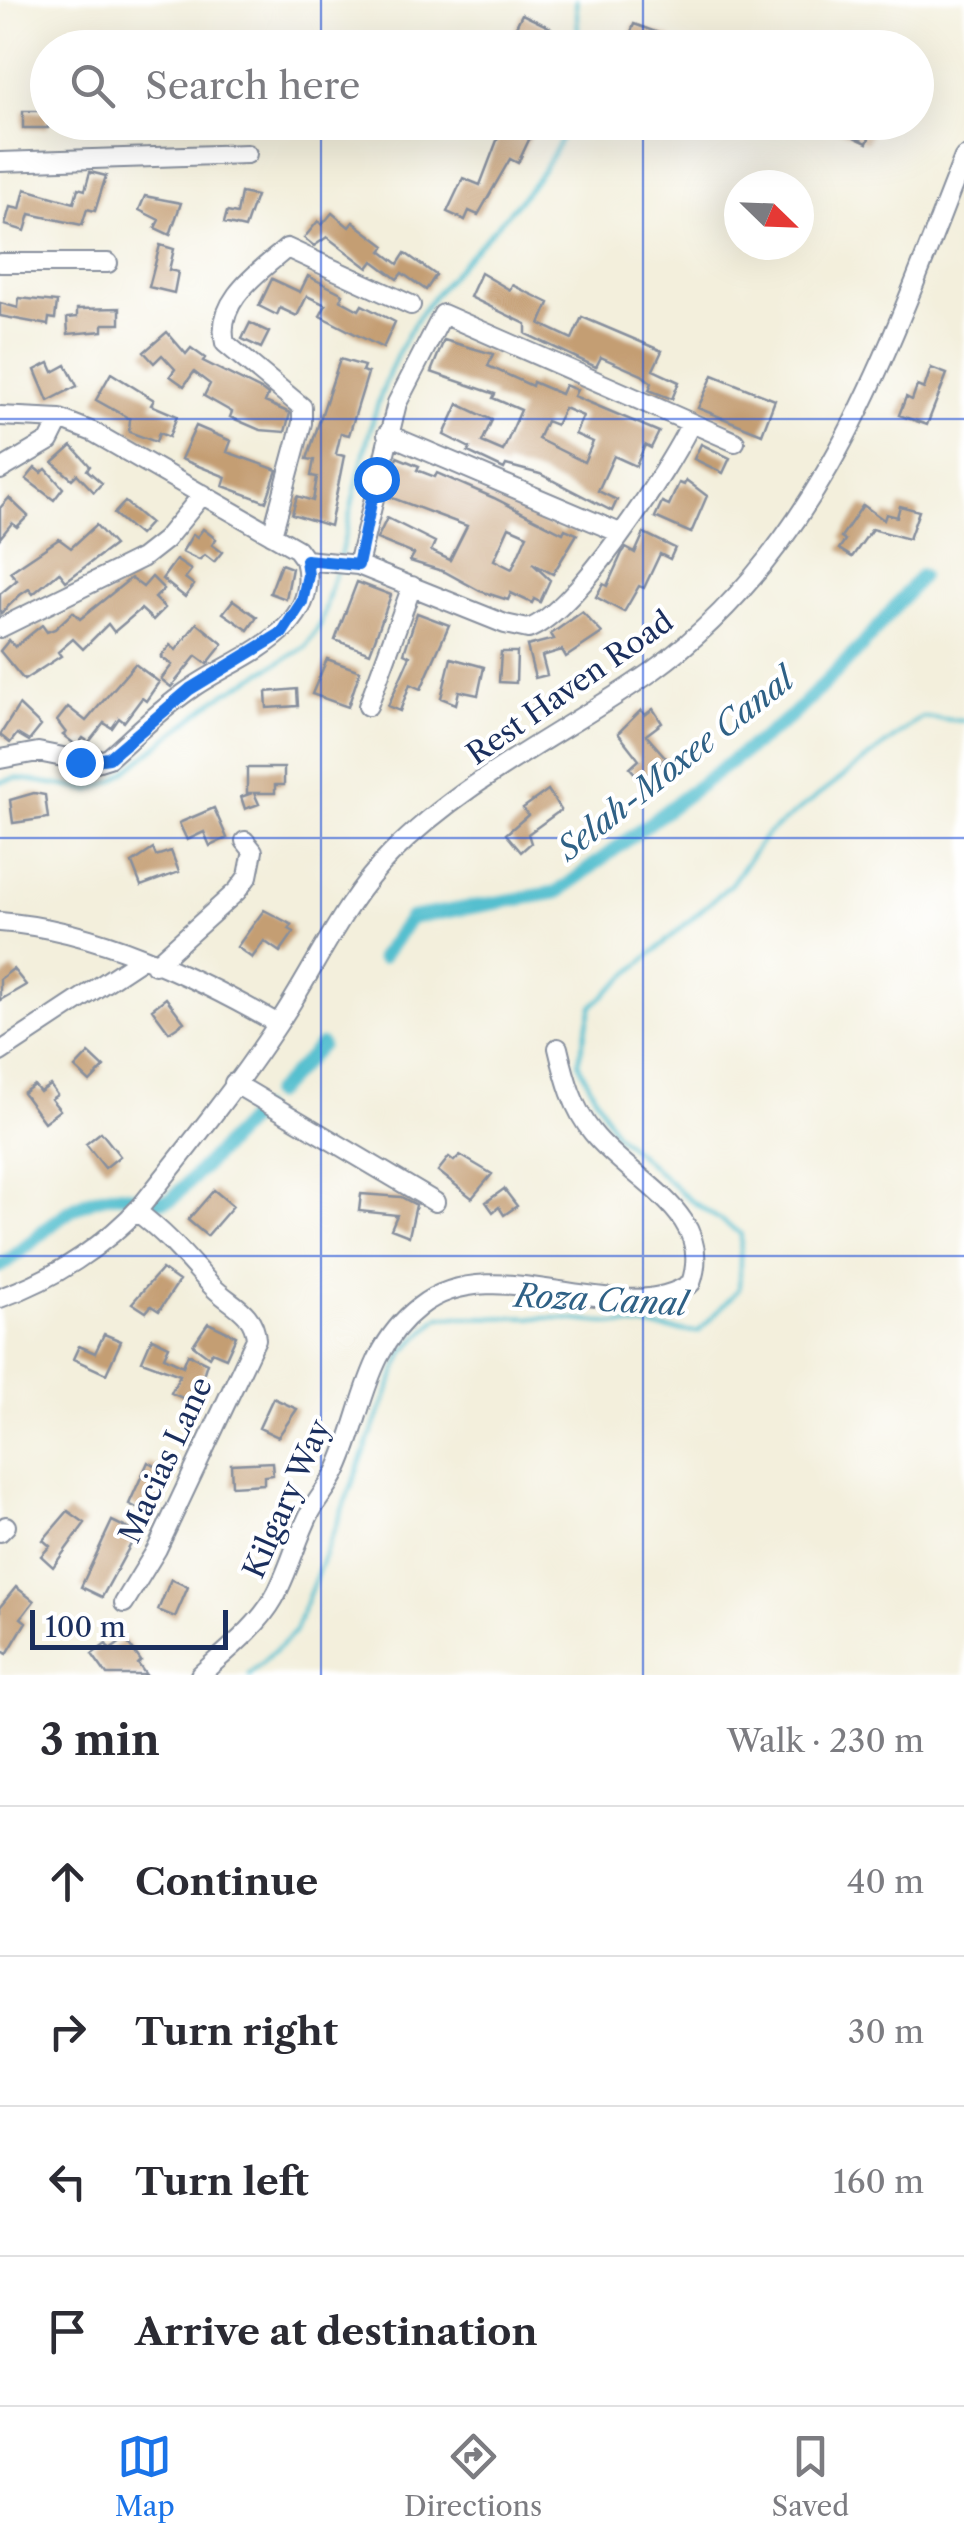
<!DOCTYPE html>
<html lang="en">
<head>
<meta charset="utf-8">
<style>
	body { margin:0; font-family:"Libre Caslon Text",serif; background:#f7f7f7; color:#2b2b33 }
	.compass { position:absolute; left:724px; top:170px; width:90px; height:90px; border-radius:50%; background:#fff; box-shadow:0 10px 40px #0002; rotate:113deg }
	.scale { position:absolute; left:30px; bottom:25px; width:198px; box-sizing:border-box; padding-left:10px; border:5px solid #1b2f5e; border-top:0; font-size:28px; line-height:35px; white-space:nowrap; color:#1b2f5e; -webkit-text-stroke:8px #fff; paint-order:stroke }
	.stop { position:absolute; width:30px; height:30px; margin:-22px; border:8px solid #1a73e8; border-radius:50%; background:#fff }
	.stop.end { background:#1a73e8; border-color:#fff; box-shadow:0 2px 10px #0008 }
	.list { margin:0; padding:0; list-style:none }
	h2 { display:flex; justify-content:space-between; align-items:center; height:130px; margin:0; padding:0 40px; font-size:42px }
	h2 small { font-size:32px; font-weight:400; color:#7c7c81 }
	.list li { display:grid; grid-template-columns:65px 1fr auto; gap:30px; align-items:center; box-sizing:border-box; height:150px; padding:0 40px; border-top:2px solid #e1e1e2 }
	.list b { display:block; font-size:38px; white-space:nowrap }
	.list em { font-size:32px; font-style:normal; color:#7c7c81 }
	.icon { flex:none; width:55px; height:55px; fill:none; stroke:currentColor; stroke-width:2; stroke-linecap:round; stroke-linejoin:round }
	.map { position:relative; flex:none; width:964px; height:1675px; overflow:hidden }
	.search { position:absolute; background:#fff; box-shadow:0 10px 40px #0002; left:30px; right:30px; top:30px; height:110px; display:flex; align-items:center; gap:25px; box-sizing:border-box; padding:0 35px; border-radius:55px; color:#7c7c81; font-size:38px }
	.sheet { height:730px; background:#fff }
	nav { display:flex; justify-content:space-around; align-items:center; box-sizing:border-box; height:140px; border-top:2px solid #e1e1e2; background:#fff; font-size:28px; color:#7c7c81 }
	nav a { display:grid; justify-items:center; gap:5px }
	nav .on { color:#1a73e8 }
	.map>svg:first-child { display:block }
</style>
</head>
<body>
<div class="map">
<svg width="964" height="1675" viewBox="0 0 964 1675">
	<rect width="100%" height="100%" fill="#fff"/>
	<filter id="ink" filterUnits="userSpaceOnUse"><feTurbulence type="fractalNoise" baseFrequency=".01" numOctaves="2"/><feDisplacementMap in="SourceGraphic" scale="20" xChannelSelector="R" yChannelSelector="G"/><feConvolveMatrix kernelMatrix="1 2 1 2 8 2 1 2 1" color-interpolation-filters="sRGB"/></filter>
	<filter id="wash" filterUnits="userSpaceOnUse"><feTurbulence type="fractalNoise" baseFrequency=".0048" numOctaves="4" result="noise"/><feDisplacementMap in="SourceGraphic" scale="40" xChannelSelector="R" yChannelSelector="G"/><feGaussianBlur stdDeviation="2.25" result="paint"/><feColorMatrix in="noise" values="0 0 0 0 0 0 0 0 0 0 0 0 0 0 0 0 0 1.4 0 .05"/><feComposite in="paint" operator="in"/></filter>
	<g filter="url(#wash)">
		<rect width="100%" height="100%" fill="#f3efdc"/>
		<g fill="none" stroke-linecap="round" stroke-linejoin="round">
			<path stroke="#54bfcf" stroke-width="4" d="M 576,0 L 579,48
				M 340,556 C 360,476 372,386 419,316 C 465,249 538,199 569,122
				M 0,782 L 16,778 L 90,790 L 114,781 L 216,699 L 306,647 L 321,623 L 336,570
				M 249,1675 L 294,1633 L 404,1351 L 440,1317 L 554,1318 L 698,1332 L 739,1289 L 741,1234 L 690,1200 L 615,1133 L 578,1063 L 592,1006 L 730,885 L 766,835 L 922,717 L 964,721"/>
			<path stroke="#54bfcf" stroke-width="14" d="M 382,957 L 410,918 L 558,892 L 793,715 L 861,647 L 921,576
				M 274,1094 L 321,1045
				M 0,1266 C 39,1242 62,1203 111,1195 C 133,1192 151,1207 172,1199 L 259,1110"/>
		</g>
		<g id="blocks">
			<path fill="#c49e73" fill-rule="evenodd" d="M 522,14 L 551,28 L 542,48 L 522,48 L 526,39 L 513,33 Z
				M 634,24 L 672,38 L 668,48 L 648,48 L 628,40 Z
				M 23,111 L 48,111 L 48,128 L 23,128 Z
				M 504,122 L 534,129 L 518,163 L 510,159 L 478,215 L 469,211 L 465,220 L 447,212 L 463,178 L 480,185 Z
				M 821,122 L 876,122 L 867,143 Z
				M 90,172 L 106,176 L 95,211 L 87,209 L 82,225 L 30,214 L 25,231 L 5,225 L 10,207 L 20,209 L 25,189 L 74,203 L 78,188 L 85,190 Z
				M 241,193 L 256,196 L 245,228 L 224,223 L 227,212 L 237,214 Z
				M 145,196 L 181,203 L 170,235 L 155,228 L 159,220 L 139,210 Z
				M 332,213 L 349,227 L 353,222 L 385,246 L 381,251 L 398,264 L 405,253 L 436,275 L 426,290 L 402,273 L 397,279 L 373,261 L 368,268 L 327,237 L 314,246 L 304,238 L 318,221 L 322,225 Z
				M 160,245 L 174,249 L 169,270 L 178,272 L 174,293 L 149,287 Z
				M 481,273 L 510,290 L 512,285 L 549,303 L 540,324 L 572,339 L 582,317 L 662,351 L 653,370 L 679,382 L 672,399 L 649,390 L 652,383 L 642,375 L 601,357 L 596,367 L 526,334 L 526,324 L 470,297 Z
				M 308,276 L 343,294 L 340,300 L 359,310 L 362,305 L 395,322 L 383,348 L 320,316 L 326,305 L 307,296 L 297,316 L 280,308 L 277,315 L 259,306 L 272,279 L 300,292 Z
				M 19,298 L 57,302 L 55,319 L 49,318 L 48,325 L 0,316 L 0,303 L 18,308 Z
				M 120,308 L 120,324 L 103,324 L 103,331 L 68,334 L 67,318 L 77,317 L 77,309 Z
				M 250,323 L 269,332 L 261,348 L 242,339 Z
				M 167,332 L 186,354 L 191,348 L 205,358 L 203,361 L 263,391 L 268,395 L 265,402 L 290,413 L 285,432 L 260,430 L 230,417 L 232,412 L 204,396 L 210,384 L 194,372 L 184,386 L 170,376 L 175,369 L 162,355 L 154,363 L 144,352 Z
				M 444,340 L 493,354 L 488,366 L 532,386 L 533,382 L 561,394 L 565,385 L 577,390 L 574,396 L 659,432 L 651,448 L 645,445 L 636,466 L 614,456 L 598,491 L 617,500 L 612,511 L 540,474 L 506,465 L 504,469 L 468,452 L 470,448 L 444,435 L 458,404 L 492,420 L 482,442 L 503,451 L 521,410 L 493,398 L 495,394 L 431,372 ZM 564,408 L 583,416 L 575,434 L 593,442 L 584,462 L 538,439 L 546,421 L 556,425 Z
				M 340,359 L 364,366 L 362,371 L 368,373 L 349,435 L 341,433 L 336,454 L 344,456 L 330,526 L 292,514 L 297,496 L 313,501 L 317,477 L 311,476 L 314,460 L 307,459 Z
				M 49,363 L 53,372 L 66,365 L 77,386 L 48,401 L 35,370 Z
				M 931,368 L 947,374 L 927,425 L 899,415 L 906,397 L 912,400 L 917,386 L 924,389 Z
				M 111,373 L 154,400 L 151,405 L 177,416 L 169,437 L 159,433 L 156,442 L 129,432 L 130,419 L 96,400 Z
				M 713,375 L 775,400 L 762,434 L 698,408 Z
				M 196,426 L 231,441 L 227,452 L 277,470 L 266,502 L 223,486 L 226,477 L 181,459 Z
				M 701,444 L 730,458 L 723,473 L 694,459 Z
				M 72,446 L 90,466 L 87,470 L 102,483 L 94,492 L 77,474 L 72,479 L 53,463 Z
				M 397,457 L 419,466 L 417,470 L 435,477 L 437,473 L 494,498 L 563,533 L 565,529 L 577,534 L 553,574 L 532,563 L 550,580 L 540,602 L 534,599 L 532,603 L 511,593 L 508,600 L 480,591 L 445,572 L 410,561 L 414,554 L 377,539 L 387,518 L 435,542 L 431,551 L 450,560 L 467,526 L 387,496 ZM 509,527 L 527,535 L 512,569 L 494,560 Z
				M 35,468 L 41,473 L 46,469 L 63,488 L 54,500 L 26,479 Z
				M 686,480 L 707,496 L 691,533 L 655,517 L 662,502 L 669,505 L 679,483 L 684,485 Z
				M 9,498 L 28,516 L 17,527 L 12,523 L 0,538 L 0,508 Z
				M 125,502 L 150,523 L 139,535 L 114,514 Z
				M 863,505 L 884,520 L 886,514 L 897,517 L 900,506 L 919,511 L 909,539 L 872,529 L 852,557 L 839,549 L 845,540 L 841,537 Z
				M 96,525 L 114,545 L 66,581 L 59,572 L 33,594 L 29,589 L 20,595 L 0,614 L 0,594 L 17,580 L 10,572 L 59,539 L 71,548 Z
				M 203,529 L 216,539 L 212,545 L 222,552 L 214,562 L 205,555 L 199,560 L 182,552 L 193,534 L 197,537 Z
				M 644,533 L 675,548 L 670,559 L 660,554 L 644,588 L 639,586 L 624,612 L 596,597 L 603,584 L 607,586 L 622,553 L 626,548 L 635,553 Z
				M 176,560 L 191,570 L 185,578 L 194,585 L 185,597 L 162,579 Z
				M 281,564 L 292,568 L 286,599 L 270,593 Z
				M 152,577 L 164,589 L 155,598 L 165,608 L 153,620 L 141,609 L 114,632 L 108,624 L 83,649 L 73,639 L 58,652 L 61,656 L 24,680 L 0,651 L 9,640 L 15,647 L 42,625 L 47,632 L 55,629 L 73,612 L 80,619 L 131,578 L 143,587 Z
				M 357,582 L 391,595 L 370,653 L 335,640 Z
				M 233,600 L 257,617 L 248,630 L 223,613 Z
				M 582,612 L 602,633 L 566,657 L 562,650 L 542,656 L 547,675 L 535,678 L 527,646 L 554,639 L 551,634 Z
				M 417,613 L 449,625 L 421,689 L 410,684 L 400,711 L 388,706 L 410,656 L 404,653 Z
				M 197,623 L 223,644 L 207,664 L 196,656 L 171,687 L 161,679 L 172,665 L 161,657 L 170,645 L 176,650 Z
				M 501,652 L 517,652 L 516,683 L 499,682 Z
				M 451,658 L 484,667 L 478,695 L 459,691 L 456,704 L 441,698 Z
				M 327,659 L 360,671 L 348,707 L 312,694 Z
				M 135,664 L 159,682 L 146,701 L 142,698 L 124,722 L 119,718 L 112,728 L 104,723 L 89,742 L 83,738 L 77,746 L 63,735 L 66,733 L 57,721 L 68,707 L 86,721 Z
				M 297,689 L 298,706 L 267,708 L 266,692 Z
				M 19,705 L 41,726 L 29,741 L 17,734 L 10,743 L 0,735 Z
				M 653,709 L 662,723 L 646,735 L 666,758 L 641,780 L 630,768 L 639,760 L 618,733 L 641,710 L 645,715 Z
				M 247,768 L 284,768 L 284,785 L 275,785 L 275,793 L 254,793 L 259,804 L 245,809 L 241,797 L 252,793 L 247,793 Z
				M 548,790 L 561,810 L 528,834 L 531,843 L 521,852 L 506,834 L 528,815 L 523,808 Z
				M 34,793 L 45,795 L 48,818 L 13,823 L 10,800 Z
				M 214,808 L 227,838 L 210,846 L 204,832 L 187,840 L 179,823 Z
				M 153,849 L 156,856 L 171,851 L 179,872 L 141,886 L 132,863 Z
				M 264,910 L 292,925 L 289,929 L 294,932 L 280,952 L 264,941 L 252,958 L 237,947 Z
				M 13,969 L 26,985 L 0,1000 L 0,979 Z
				M 166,998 L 184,1022 L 169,1032 L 152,1009 Z
				M 89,1053 L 104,1067 L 90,1082 L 75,1068 Z
				M 34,1085 L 40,1092 L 50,1085 L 57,1095 L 51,1099 L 60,1110 L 44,1122 L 23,1093 Z
				M 101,1132 L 120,1156 L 105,1168 L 86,1144 Z
				M 460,1155 L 492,1174 L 472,1198 L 438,1171 L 449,1157 L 454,1161 Z
				M 504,1189 L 517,1206 L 504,1215 L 499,1207 L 493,1212 L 486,1202 Z
				M 214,1190 L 233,1206 L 207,1236 L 188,1220 Z
				M 361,1194 L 401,1197 L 416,1205 L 409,1236 L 391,1229 L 397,1215 L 359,1211 Z
				M 162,1269 L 179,1281 L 159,1311 L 151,1306 L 146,1312 L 132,1303 Z
				M 208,1323 L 236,1336 L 226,1358 L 212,1352 L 209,1357 L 193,1345 Z
				M 104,1334 L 121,1341 L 106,1374 L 73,1359 L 79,1346 L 95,1353 Z
				M 152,1338 L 169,1346 L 164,1357 L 183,1366 L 188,1354 L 207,1363 L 194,1403 L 171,1393 L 180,1375 L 142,1361 Z
				M 273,1398 L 297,1409 L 278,1437 L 259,1428 Z
				M 148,1462 L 168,1472 L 155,1502 L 148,1499 L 143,1511 L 129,1504 Z
				M 272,1462 L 273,1475 L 264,1476 L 264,1484 L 232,1486 L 231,1464 Z
				M 68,1511 L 85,1523 L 53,1567 L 41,1556 L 50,1546 L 43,1540 Z
				M 112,1521 L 137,1533 L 102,1597 L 81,1587 Z
				M 171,1579 L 188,1587 L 175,1617 L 158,1610 Z
				M 16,1587 L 34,1601 L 21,1618 L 26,1622 L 7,1654 L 0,1649 L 0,1607 Z
				M 125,1639 L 141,1661 L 138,1664 L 146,1675 L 107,1675 L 92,1654 L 106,1644 L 110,1650 Z"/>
		</g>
	</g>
	<g filter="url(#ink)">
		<use href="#blocks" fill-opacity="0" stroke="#878f9d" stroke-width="2.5"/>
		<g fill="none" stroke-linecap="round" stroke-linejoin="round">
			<g stroke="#878f9d" stroke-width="22">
				<path id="minor" d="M 0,162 L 247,154
					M 0,263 L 108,263
					M 0,416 L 60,419 L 93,432 L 297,549 L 305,560 L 358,565 L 505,624 L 528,629 C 575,613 669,469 691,423
					M 387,434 L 620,533
					M 0,470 L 49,441 L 60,419
					M 272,535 L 302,423 L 302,407 L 225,343 C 215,301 258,273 287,248 L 411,305
					M 358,565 L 397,403 L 443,314 L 735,442
					M 0,628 L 142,558 L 165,540 L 203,494
					M 368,706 L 412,586
					M 0,759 L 38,752 L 93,763 L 109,758 C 136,734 162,708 192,688 C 236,657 324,631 305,560
					M 0,922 C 96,929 196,977 278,1024
					M 155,965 L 237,891 L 248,876 L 253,851 L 245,841
					M 0,1052 L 141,959
					M 234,1083 L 435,1202
					M 0,1298 C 53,1279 103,1247 142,1205 C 189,1146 237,1086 278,1024 C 316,967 343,902 391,854 C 465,779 565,732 651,672 C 824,548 889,346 964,157
					M 0,1532 L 6,1526
					M 124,1603 L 157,1549 L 256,1339 C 254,1310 228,1304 211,1285 C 184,1255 169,1236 136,1211
					M 200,1675 C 225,1652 257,1628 274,1598 C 289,1571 296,1541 310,1513 C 318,1498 331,1484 338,1468 C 364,1411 365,1349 419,1307 C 495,1246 621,1332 691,1283 C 716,1213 630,1180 593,1133 C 573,1109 565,1078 558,1048"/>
			</g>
			<use href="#minor" stroke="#fff" stroke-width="18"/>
		</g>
	</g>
	<g fill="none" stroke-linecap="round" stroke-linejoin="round" filter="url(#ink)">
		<path stroke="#1a73e8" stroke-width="12" d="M 80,762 L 109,758 L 190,689 L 282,633 L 302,602 L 308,575 L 306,560 L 358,565 L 376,479"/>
	</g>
	<path fill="none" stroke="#1d4ed8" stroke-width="2.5" stroke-opacity="0.55" d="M 321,0 L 321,48M 643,0 L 643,48M 321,122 L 321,1675M 643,122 L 643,1675M 0,419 L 964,419M 0,838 L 964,838M 0,1256 L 964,1256"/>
	<g text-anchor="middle" stroke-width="8" stroke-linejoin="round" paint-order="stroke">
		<g font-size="30" fill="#1b2f5e" stroke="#fff">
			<text transform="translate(570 688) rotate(-35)" y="10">Rest Haven Road</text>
			<text transform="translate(166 1460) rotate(-65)" y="10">Macias Lane</text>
			<text transform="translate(287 1499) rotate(-66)" y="10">Kilgary Way</text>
		</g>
		<g font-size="32" font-style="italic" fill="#2f6186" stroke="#fff">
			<text transform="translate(676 764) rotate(-38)" y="11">Selah-Moxee Canal</text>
			<text transform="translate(601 1300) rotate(3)" y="11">Roza Canal</text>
		</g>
	</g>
</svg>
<svg class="compass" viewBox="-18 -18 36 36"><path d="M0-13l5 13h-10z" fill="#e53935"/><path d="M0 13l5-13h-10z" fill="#7c7c81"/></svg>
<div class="scale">100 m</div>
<div class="stop" style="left:376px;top:479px"></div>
<div class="stop end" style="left:80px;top:762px"></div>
<div class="search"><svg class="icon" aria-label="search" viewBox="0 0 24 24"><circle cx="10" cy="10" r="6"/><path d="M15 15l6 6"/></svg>Search here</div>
</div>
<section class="sheet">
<h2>3 min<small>Walk · 230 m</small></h2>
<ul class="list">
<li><svg class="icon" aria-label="ahead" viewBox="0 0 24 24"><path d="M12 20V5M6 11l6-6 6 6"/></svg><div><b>Continue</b></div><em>40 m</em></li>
<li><svg class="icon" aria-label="right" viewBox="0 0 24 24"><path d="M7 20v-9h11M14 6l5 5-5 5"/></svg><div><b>Turn right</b></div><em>30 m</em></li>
<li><svg class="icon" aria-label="left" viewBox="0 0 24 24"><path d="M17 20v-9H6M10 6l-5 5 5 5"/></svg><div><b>Turn left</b></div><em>160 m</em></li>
<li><svg class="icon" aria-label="arrive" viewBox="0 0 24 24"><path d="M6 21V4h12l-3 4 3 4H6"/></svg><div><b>Arrive at destination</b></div></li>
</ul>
</section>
<nav>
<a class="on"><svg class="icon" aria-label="map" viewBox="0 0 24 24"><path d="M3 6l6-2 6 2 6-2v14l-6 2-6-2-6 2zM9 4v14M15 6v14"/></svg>Map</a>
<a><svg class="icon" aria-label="directions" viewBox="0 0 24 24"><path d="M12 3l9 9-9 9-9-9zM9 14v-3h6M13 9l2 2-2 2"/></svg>Directions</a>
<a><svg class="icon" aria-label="saved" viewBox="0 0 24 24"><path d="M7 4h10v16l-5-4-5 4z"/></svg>Saved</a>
</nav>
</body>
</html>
